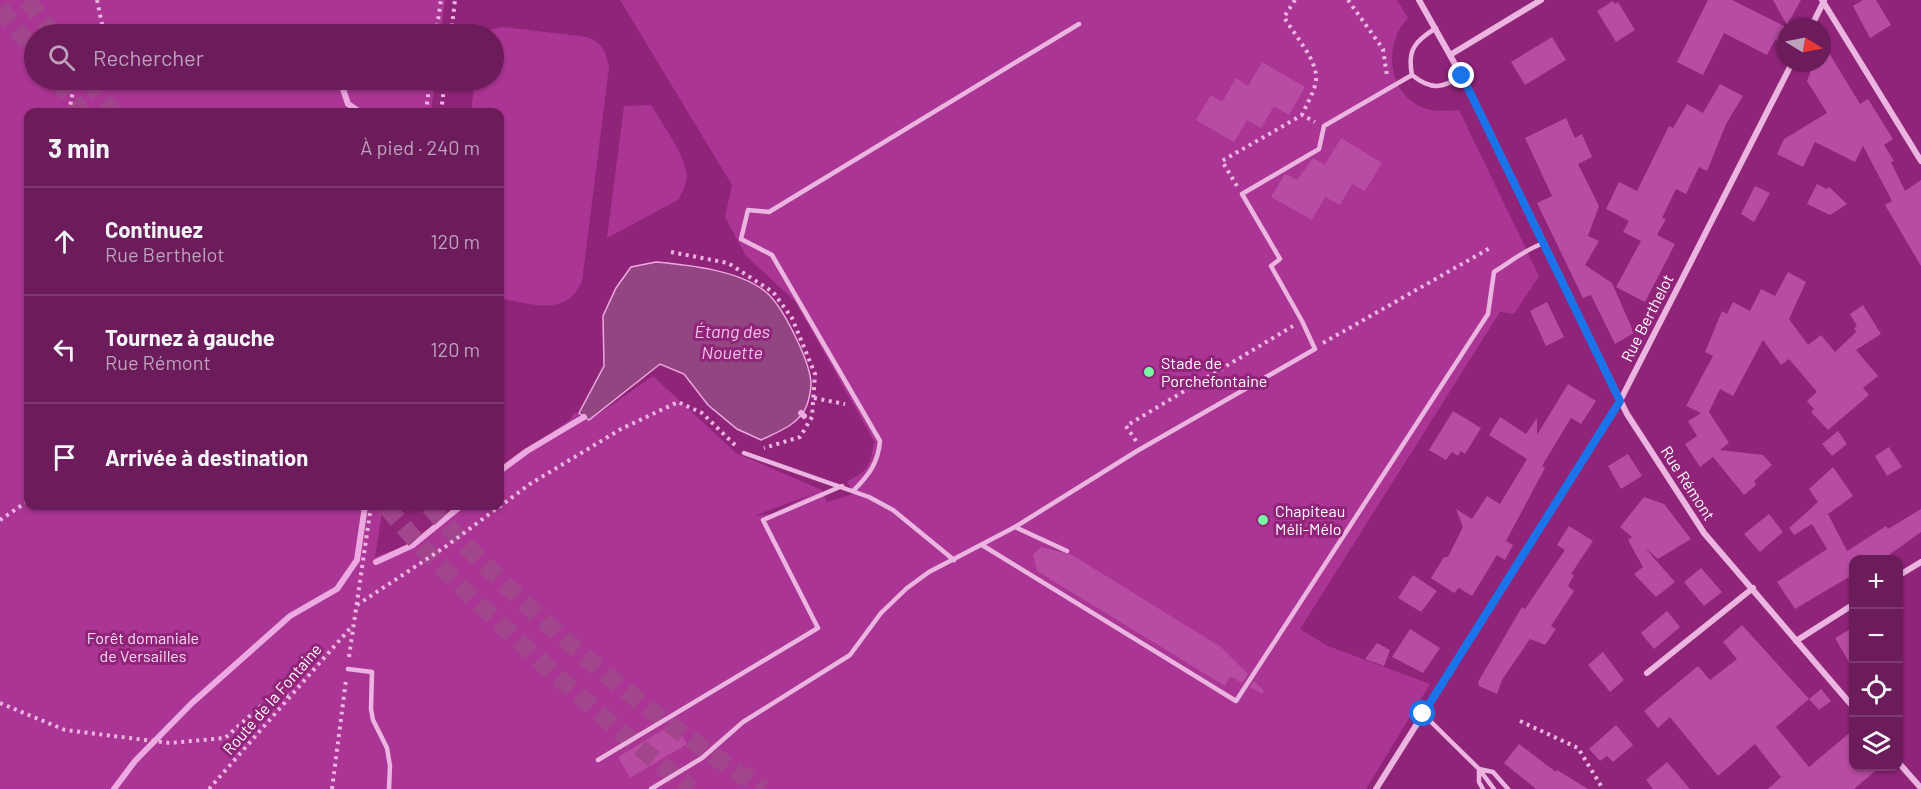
<!DOCTYPE html>
<html lang="fr">
<head>
<meta charset="utf-8">
<style>
	body { margin:0; font-family:Barlow,sans-serif; background:#712461; color:#f1f3f6 }
	.controls { position:absolute; right:18px; bottom:18px; display:grid; overflow:hidden; border-radius:12px; box-shadow:0 2px 4px #0004 }
	.controls button { width:54px; height:54px; display:grid; place-items:center; padding:0; border:0; border-bottom:2px solid #7f3971; background:#6c1b5b; color:#f1f3f6; font:30px sans-serif }
	.compass { position:absolute; left:1777px; top:18px; width:54px; height:54px; border-radius:50%; background:#6c1b5b; box-shadow:0 2px 4px #0004; rotate:100deg }
	.stop { position:absolute; width:18px; height:18px; margin:-14px; border:4px solid #1a73e8; border-radius:50%; background:#fff }
	.stop.end { background:#1a73e8; border-color:#fff; box-shadow:0 2px 6px #0008 }
	.list { margin:0; padding:0; list-style:none }
	h2 { display:flex; justify-content:space-between; align-items:center; height:78px; margin:0; padding:0 24px; font-size:26px }
	h2 small { font-size:20px; font-weight:400; color:#bea1bb }
	.list li { display:grid; grid-template-columns:39px 1fr auto; gap:18px; align-items:center; box-sizing:border-box; height:108px; padding:0 24px; border-top:2px solid #7f3971 }
	.list b { display:block; font-size:22px; white-space:nowrap }
	.list p { margin:0; font-size:20px; white-space:nowrap; color:#bea1bb }
	.list em { font-size:20px; font-style:normal; color:#bea1bb }
	.icon { flex:none; width:33px; height:33px; fill:none; stroke:currentColor; stroke-width:2; stroke-linecap:round; stroke-linejoin:round }
	.map { position:relative; flex:none; width:1921px; height:789px; overflow:hidden }
	.search { position:absolute; background:#6c1b5b; box-shadow:0 2px 4px #0004; left:24px; top:24px; width:480px; height:66px; display:flex; align-items:center; gap:15px; box-sizing:border-box; padding:0 21px; border-radius:33px; color:#bea1bb; font-size:22px }
	.panel { position:absolute; background:#6c1b5b; box-shadow:0 2px 4px #0004; left:24px; top:108px; width:480px; height:402px; border-radius:12px }
	.map>svg:first-child { display:block }
</style>
</head>
<body>
<div class="map">
<svg width="1921" height="789" viewBox="0 0 1921 789">
	<rect width="100%" height="100%" fill="#902479"/>
	<path fill="#ab3594" fill-rule="evenodd" d="M 0,0 L 445,0 L 441,34 L 34,34 L 34,80 L 435,80 L 431,112 L 28,112 L 28,506 L 383,506 L 375,557 L 417,541 L 454,506 L 500,506 L 500,469 L 571,419 L 574,413 L 579,413 L 590,420 L 653,376 L 736,453 L 822,490 L 827,502 L 853,494 L 847,481 C 870,471 870,464 874,441 L 795,301 L 746,256 L 725,217 L 732,185 L 620,0 L 1397,0 L 1408,18 C 1384,42 1386,91 1421,107 C 1432,112 1447,111 1459,110 L 1539,276 L 1514,314 L 1500,312 L 1300,629 L 1328,646 L 1430,684 L 1366,789 L 0,789 ZM 812,494 L 772,514 L 753,516 L 754,516 Z
		M 503,27 L 587,37 C 602,43 606,51 609,67 L 582,281 C 566,318 532,303 500,299 L 500,112 L 471,112 L 475,80 L 494,80 L 494,34 L 485,34 L 492,29 Z
		M 651,105 C 661,122 687,158 687,177 C 686,185 682,193 678,200 L 607,238 L 624,106 Z"/>
	<path fill="#924581" stroke="#eda9e1" stroke-width="1.5" d="M 656,262 C 689,265 739,270 766,292 C 783,306 809,360 811,382 C 811,388 809,399 807,405 C 800,424 778,432 761,440 L 737,429 L 708,405 L 684,374 L 660,364 L 589,420 L 579,413 L 604,366 L 603,316 L 616,288 L 631,267 Z"/>
	<g fill="none" stroke-linecap="round" stroke-linejoin="round">
		<path stroke="#eda9e1" stroke-width="6" d="M 340,80 L 348,104 L 360,112
			M 801,413 L 804,416
			M 500,471 L 527,451 L 584,417
			M 376,562 L 413,545 L 461,506
			M 114,789 L 135,761 L 192,703 L 290,616 L 337,589 L 357,560 L 365,506"/>
	</g>
	<path fill="#b74ca2" d="M 1708,0 L 1732,0 L 1786,27 L 1786,45 L 1775,40 L 1767,55 L 1724,33 L 1703,75 L 1677,62 Z
		M 1773,0 L 1801,0 L 1787,25 Z
		M 1863,0 L 1876,0 L 1891,25 L 1870,38 L 1853,6 Z
		M 1613,1 L 1615,4 L 1618,2 L 1635,30 L 1616,42 L 1597,11 Z
		M 1552,37 L 1566,60 L 1525,85 L 1511,62 Z
		M 1829,53 L 1860,104 L 1868,99 L 1893,139 L 1884,145 L 1894,161 L 1891,162 L 1905,191 L 1921,180 L 1921,266 L 1885,205 L 1892,201 L 1863,146 L 1855,162 L 1815,142 L 1803,167 L 1777,154 L 1784,139 L 1827,113 L 1807,81 L 1814,63 L 1822,63 L 1822,57 Z
		M 1262,62 L 1305,87 L 1289,115 L 1274,106 L 1261,128 L 1247,120 L 1234,142 L 1196,120 L 1211,95 L 1222,102 L 1236,78 L 1248,86 Z
		M 1720,84 L 1743,96 L 1726,124 L 1707,171 L 1699,167 L 1686,194 L 1676,189 L 1662,218 L 1666,219 L 1657,235 L 1675,244 L 1645,302 L 1616,287 L 1641,241 L 1623,232 L 1629,221 L 1606,209 L 1619,182 L 1637,191 L 1669,126 L 1673,128 L 1687,104 L 1703,113 Z
		M 1566,118 L 1575,138 L 1582,134 L 1592,157 L 1578,164 L 1599,206 L 1588,236 L 1599,241 L 1585,265 L 1612,283 L 1634,333 L 1615,344 L 1591,295 L 1583,298 L 1537,203 L 1552,196 L 1525,138 Z
		M 1341,138 L 1382,163 L 1365,191 L 1352,184 L 1340,205 L 1325,197 L 1312,220 L 1271,197 L 1285,174 L 1297,180 L 1313,158 L 1325,165 Z
		M 1817,184 L 1827,189 L 1829,187 L 1847,204 L 1830,215 L 1807,204 Z
		M 1755,186 L 1770,193 L 1754,222 L 1741,214 Z
		M 1788,272 L 1806,282 L 1789,319 L 1808,345 L 1821,335 L 1835,352 L 1856,332 L 1854,328 L 1857,326 L 1850,314 L 1863,305 L 1881,334 L 1856,350 L 1878,376 L 1863,388 L 1869,395 L 1828,430 L 1811,412 L 1814,409 L 1807,401 L 1817,392 L 1789,359 L 1781,365 L 1763,340 L 1733,396 L 1720,389 L 1709,412 L 1729,443 L 1720,450 L 1763,455 L 1772,465 L 1754,481 L 1756,485 L 1744,495 L 1713,457 L 1700,467 L 1685,444 L 1697,436 L 1688,421 L 1701,413 L 1686,406 L 1713,356 L 1705,352 L 1722,311 L 1727,314 L 1733,302 L 1750,311 L 1761,289 L 1775,296 Z
		M 1547,302 L 1564,337 L 1546,346 L 1530,311 Z
		M 1568,384 L 1596,401 L 1581,424 L 1571,418 L 1542,466 L 1545,468 L 1506,541 L 1513,545 L 1505,560 L 1497,555 L 1472,596 L 1459,588 L 1454,593 L 1431,578 L 1444,557 L 1448,557 L 1463,527 L 1456,509 L 1472,519 L 1487,496 L 1500,504 L 1527,459 L 1489,435 L 1500,417 L 1526,434 L 1537,418 L 1537,435 Z
		M 1453,411 L 1481,428 L 1465,454 L 1461,451 L 1458,456 L 1452,452 L 1446,460 L 1429,450 Z
		M 1838,431 L 1847,444 L 1832,456 L 1822,444 Z
		M 1889,447 L 1902,467 L 1887,476 L 1875,456 Z
		M 1628,454 L 1642,476 L 1621,489 L 1608,466 Z
		M 1833,467 L 1853,496 L 1828,514 L 1847,551 L 1886,526 L 1888,529 L 1921,509 L 1921,532 L 1882,560 L 1854,560 L 1854,574 L 1795,609 L 1777,582 L 1827,549 L 1812,524 L 1794,535 L 1789,528 L 1818,502 L 1809,489 Z
		M 1644,497 L 1664,504 L 1691,539 L 1658,559 L 1645,548 L 1675,582 L 1656,597 L 1634,574 L 1643,567 L 1628,540 L 1632,537 L 1620,527 Z
		M 1769,514 L 1783,532 L 1760,552 L 1744,534 Z
		M 1569,526 L 1593,541 L 1571,574 L 1574,575 L 1568,586 L 1574,591 L 1551,626 L 1556,629 L 1545,645 L 1530,639 L 1502,680 L 1497,694 L 1479,686 L 1478,682 L 1522,607 L 1525,609 L 1565,550 L 1557,545 Z
		M 1041,547 L 1072,555 L 1221,647 L 1248,674 L 1242,683 L 1230,676 L 1225,686 L 1037,571 L 1033,555 Z
		M 1701,568 L 1722,592 L 1704,606 L 1684,582 Z
		M 1413,575 L 1437,591 L 1421,612 L 1398,598 Z
		M 1667,611 L 1680,627 L 1654,649 L 1641,633 Z
		M 1742,625 L 1809,699 L 1776,727 L 1809,767 L 1854,729 L 1854,766 L 1881,766 L 1854,789 L 1768,789 L 1781,777 L 1755,744 L 1718,776 L 1670,717 L 1658,728 L 1644,711 L 1698,666 L 1710,680 L 1737,659 L 1723,642 Z
		M 1854,627 L 1854,671 L 1835,638 Z
		M 1410,629 L 1440,648 L 1423,673 L 1392,657 Z
		M 1377,643 L 1390,650 L 1384,666 L 1365,659 Z
		M 1603,652 L 1624,680 L 1610,692 L 1588,665 Z
		M 1254,681 L 1264,691 L 1262,694 L 1250,687 Z
		M 1821,689 L 1831,701 L 1819,710 L 1809,699 Z
		M 674,723 L 687,744 L 630,778 L 618,757 Z
		M 1616,725 L 1633,745 L 1613,762 L 1607,756 L 1600,761 L 1589,749 Z
		M 1519,744 L 1556,772 L 1557,770 L 1588,789 L 1536,789 L 1504,763 Z
		M 1667,762 L 1690,789 L 1653,789 L 1646,780 Z"/>
	<g fill="none" stroke-linecap="round" stroke-linejoin="round">
		<path stroke="#a1458d" stroke-width="18" stroke-dasharray="18 9" stroke-linecap="butt" d="M 27,0 L 53,34
			M 0,8 L 34,51
			M 57,80 L 82,112
			M 88,80 L 113,112
			M 386,506 C 427,556 473,599 521,643 C 576,694 632,743 692,789
			M 429,506 C 524,611 643,713 764,789"/>
		<path stroke="#ecb5e1" stroke-width="4" stroke-dasharray="3 4.5" stroke-linecap="butt" d="M 97,0 L 104,34
			M 1295,0 L 1284,17 C 1294,35 1318,60 1316,80 C 1315,91 1306,105 1302,115
			M 1348,0 L 1383,49 L 1387,76
			M 436,34 L 441,0
			M 451,34 L 455,0
			M 69,112 L 75,80
			M 426,112 L 430,80
			M 441,112 L 445,80
			M 1237,186 L 1222,161 L 1302,115 L 1315,122
			M 671,252 L 728,263 L 773,292 L 792,318 L 815,374 L 812,417 L 800,437 L 764,448
			M 1323,343 L 1490,248
			M 814,398 L 845,404
			M 1136,441 L 1126,426 L 1293,326
			M 0,520 L 28,501
			M 357,605 L 445,547 L 530,484 L 621,429 L 678,402 L 702,413 L 736,446
			M 349,657 L 371,506
			M 0,703 L 65,730 L 170,743 L 225,738 L 270,698 L 293,695
			M 1520,721 L 1578,748 L 1603,789
			M 209,789 L 353,625
			M 332,789 L 346,680"/>
		<path stroke="#ecb5e1" stroke-width="4.5" d="M 1436,28 C 1415,41 1407,50 1412,75 C 1432,91 1442,88 1462,76
			M 744,453 L 869,497 L 893,510 L 954,560
			M 854,490 C 869,475 878,463 880,441 L 772,255 L 741,239 L 748,210 L 769,212 L 1079,24
			M 982,545 L 1236,701 L 1488,314 L 1494,272 C 1512,261 1524,250 1544,243
			M 1067,551 L 1015,527 L 1137,451 L 1315,349 L 1302,321 L 1271,266 L 1280,259 L 1242,194 L 1319,149 L 1324,126 L 1412,75
			M 348,669 L 372,672 L 371,709 L 373,720 L 387,748 L 390,766 L 389,789
			M 1423,714 L 1479,769 L 1493,772 L 1508,789
			M 598,760 L 818,628 L 763,520 L 842,486
			M 1479,769 L 1494,789
			M 1479,769 L 1479,782 L 1483,789
			M 651,789 L 702,758 L 743,722 L 850,655 L 881,613 L 907,588 L 929,572 L 1015,527"/>
		<path stroke="#ecb5e1" stroke-width="6" d="M 1419,0 L 1469,89 L 1627,414 L 1704,533 L 1854,708
			M 1822,0 L 1921,161
			M 1811,27 L 1824,1
			M 1450,55 L 1541,0
			M 1898,576 L 1921,562
			M 1796,641 L 1854,604
			M 1647,673 L 1753,588
			M 1898,762 L 1921,788
			M 1376,789 L 1620,401 L 1792,63"/>
	</g>
	<g fill="none" stroke-linecap="round" stroke-linejoin="round">
		<path stroke="#1a73e8" stroke-width="8" d="M 1423,714 L 1620,401 L 1462,76"/>
	</g>
	<g fill="#78f7a5" stroke="#902479" stroke-width="2">
		<circle cx="1149" cy="372" r="6"/>
		<circle cx="1263" cy="520" r="6"/>
	</g>
	<g text-anchor="middle" stroke-width="6" stroke-linejoin="round" paint-order="stroke">
		<g font-size="16" fill="#fff" stroke="#902479">
			<text transform="translate(1647 318) rotate(-63)" y="6">Rue Berthelot</text>
			<text transform="translate(1688 483) rotate(57)" y="6">Rue Rémont</text>
			<text transform="translate(272 699) rotate(-49)" y="6">Route de la Fontaine</text>
		</g>
		<g font-size="16" fill="#fff" stroke="#902479" text-anchor="start">
			<text x="1161" y="369">Stade de<tspan x="1161" dy="18">Porchefontaine</tspan></text>
			<text x="1275" y="517">Chapiteau<tspan x="1275" dy="18">Méli-Mélo</tspan></text>
		</g>
		<g font-size="16" fill="#f9daf3" stroke="#902479">
			<text x="143" y="644">Forêt domaniale<tspan x="143" dy="18">de Versailles</tspan></text>
		</g>
		<g font-size="18" font-style="italic" fill="#f3c1e9" stroke="#902479">
			<text x="732" y="338">Étang des<tspan x="732" dy="21">Nouette</tspan></text>
		</g>
	</g>
</svg>
<div class="controls">
<button>+</button>
<button>−</button>
<button><svg class="icon" aria-label="locate" viewBox="0 0 24 24"><circle cx="12" cy="12" r="6"/><path d="M12 2v4M12 18v4M2 12h4M18 12h4"/></svg></button>
<button><svg class="icon" aria-label="layers" viewBox="0 0 24 24"><path d="M12 4l9 5-9 5-9-5zM3 14l9 5 9-5"/></svg></button>
</div>
<svg class="compass" viewBox="-18 -18 36 36"><path d="M0-13l5 13h-10z" fill="#e53935"/><path d="M0 13l5-13h-10z" fill="#bea1bb"/></svg>
<div class="stop" style="left:1423px;top:714px"></div>
<div class="stop end" style="left:1462px;top:76px"></div>
<div class="search"><svg class="icon" aria-label="search" viewBox="0 0 24 24"><circle cx="10" cy="10" r="6"/><path d="M15 15l6 6"/></svg>Rechercher</div>
<section class="panel">
<h2>3 min<small>À pied · 240 m</small></h2>
<ul class="list">
<li><svg class="icon" aria-label="ahead" viewBox="0 0 24 24"><path d="M12 20V5M6 11l6-6 6 6"/></svg><div><b>Continuez</b><p>Rue Berthelot</p></div><em>120 m</em></li>
<li><svg class="icon" aria-label="left" viewBox="0 0 24 24"><path d="M17 20v-9H6M10 6l-5 5 5 5"/></svg><div><b>Tournez à gauche</b><p>Rue Rémont</p></div><em>120 m</em></li>
<li><svg class="icon" aria-label="arrive" viewBox="0 0 24 24"><path d="M6 21V4h12l-3 4 3 4H6"/></svg><div><b>Arrivée à destination</b></div></li>
</ul>
</section>
</div>
</body>
</html>
